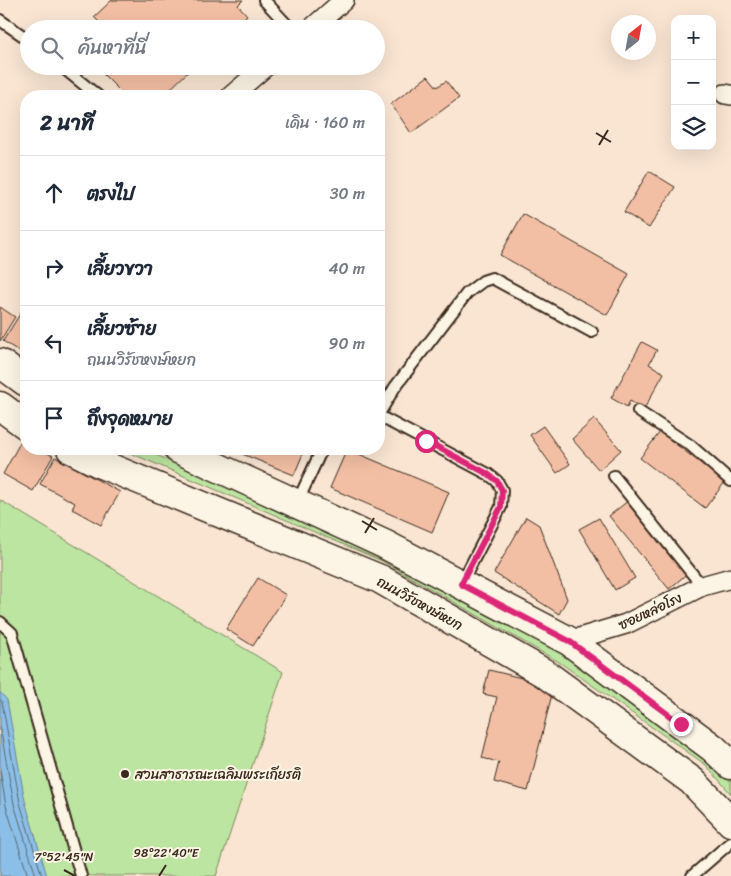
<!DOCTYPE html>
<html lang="th">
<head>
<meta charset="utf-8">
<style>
	body { margin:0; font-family:Sriracha,"Playpen Sans Thai",sans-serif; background:#f2f2f3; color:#1f2937 }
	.controls { position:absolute; right:15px; top:15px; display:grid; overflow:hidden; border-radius:10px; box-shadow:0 5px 20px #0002 }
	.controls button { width:45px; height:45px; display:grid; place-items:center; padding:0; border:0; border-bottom:1px solid #e0e1e3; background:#fff; color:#1f2937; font:25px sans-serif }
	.compass { position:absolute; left:611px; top:15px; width:45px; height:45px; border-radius:50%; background:#fff; box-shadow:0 5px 20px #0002; rotate:31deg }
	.stop { position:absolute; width:15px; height:15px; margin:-11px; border:4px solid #db2777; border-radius:50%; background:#fff }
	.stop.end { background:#db2777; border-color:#fff; box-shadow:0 1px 5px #0008 }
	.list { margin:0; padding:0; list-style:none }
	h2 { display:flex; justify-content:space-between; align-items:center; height:65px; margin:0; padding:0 20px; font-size:21px }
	h2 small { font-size:16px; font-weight:400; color:#747a83 }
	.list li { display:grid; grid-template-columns:32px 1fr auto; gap:15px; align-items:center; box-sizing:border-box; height:75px; padding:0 20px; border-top:1px solid #e0e1e3 }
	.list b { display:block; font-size:19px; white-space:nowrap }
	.list p { margin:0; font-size:16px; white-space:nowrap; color:#747a83 }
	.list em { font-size:16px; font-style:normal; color:#747a83 }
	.icon { flex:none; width:28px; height:28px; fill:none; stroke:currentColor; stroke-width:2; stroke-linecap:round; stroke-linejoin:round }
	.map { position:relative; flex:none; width:731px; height:876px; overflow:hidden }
	.search { position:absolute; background:#fff; box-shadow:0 5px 20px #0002; left:20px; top:20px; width:365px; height:55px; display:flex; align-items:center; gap:12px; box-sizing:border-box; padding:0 18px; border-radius:28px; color:#747a83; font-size:19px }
	.panel { position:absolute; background:#fff; box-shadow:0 5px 20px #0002; left:20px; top:90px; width:365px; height:365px; border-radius:20px }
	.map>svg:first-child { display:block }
</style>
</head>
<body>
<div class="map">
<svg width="731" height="876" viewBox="0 0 731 876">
	<rect width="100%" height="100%" fill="#f9e5d2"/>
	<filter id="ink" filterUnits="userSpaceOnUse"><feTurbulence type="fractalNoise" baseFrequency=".02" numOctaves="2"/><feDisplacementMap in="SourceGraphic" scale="10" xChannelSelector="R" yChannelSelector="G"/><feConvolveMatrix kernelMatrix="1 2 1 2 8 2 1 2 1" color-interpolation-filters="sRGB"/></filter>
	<g filter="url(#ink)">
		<path fill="#bce5a1" stroke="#7c8860" d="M 121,449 L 142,449 L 386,553 L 564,655 L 714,760 L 731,780 L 731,794 L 706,765 L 559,662 L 382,561 Z
			M 0,500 L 283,672 L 216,876 L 0,876 Z"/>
		<path fill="#8bbfe8" stroke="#6b8397" d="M 0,692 L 7,700 L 25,801 L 47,876 L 0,876 Z"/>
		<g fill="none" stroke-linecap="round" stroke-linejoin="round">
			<path stroke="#5b666f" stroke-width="1" d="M 0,699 L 2,702 L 20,803 L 42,876
				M 0,727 L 14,804 L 36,876
				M 0,770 L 6,806 L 28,876"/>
		</g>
		<path fill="#f3bfa4" stroke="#3b2a1e" d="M 112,0 L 243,0 L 238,5 L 247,15 L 233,29 L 100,29 L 103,26 L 94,17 Z
			M 95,66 L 194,66 L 163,96 L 125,96 Z
			M 428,76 L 437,87 L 446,81 L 459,98 L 411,133 L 391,104 Z
			M 649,171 L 675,187 L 649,228 L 624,212 Z
			M 523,214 L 629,274 L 607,315 L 500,255 Z
			M 0,307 L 15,317 L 0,341 Z
			M 22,311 L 26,313 L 26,356 L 3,341 Z
			M 642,342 L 657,350 L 649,364 L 664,373 L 644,409 L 630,401 L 627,407 L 611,398 Z
			M 594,419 L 621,450 L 599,470 L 572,439 Z
			M 543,426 L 570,464 L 557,473 L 530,435 Z
			M 660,432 L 725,482 L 705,508 L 640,458 Z
			M 22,439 L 26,441 L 26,449 L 40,449 L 53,456 L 33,491 L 3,474 Z
			M 230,449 L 305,449 L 294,475 Z
			M 347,449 L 449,492 L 432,532 L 330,488 Z
			M 55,457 L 120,492 L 101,525 L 72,509 L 75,503 L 40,484 Z
			M 629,500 L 689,572 L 669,589 L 609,516 Z
			M 526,517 L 539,525 L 567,599 L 559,614 L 494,573 Z
			M 599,518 L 635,578 L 615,590 L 579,529 Z
			M 258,578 L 286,595 L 253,646 L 226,629 Z
			M 489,670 L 554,686 L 528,791 L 494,782 L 499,762 L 482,758 L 497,697 L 483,694 Z"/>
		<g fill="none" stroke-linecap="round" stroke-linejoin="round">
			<g stroke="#3b2a1e" stroke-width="14">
				<path id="lane" d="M 264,0 L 291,29
					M 0,20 L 29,40
					M 61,66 L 98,96
					M 638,411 L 690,445 L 731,481
					M 379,414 L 395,387 L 467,293 L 483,281 L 492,278 L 592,332
					M 379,416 L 488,474 L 497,481 L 502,490 L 501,507 L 461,584
					M 614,476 L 702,586
					M 297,503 L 322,449
					M 0,622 L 12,633 L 81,876
					M 692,876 L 731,842"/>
			</g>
			<g stroke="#3b2a1e" stroke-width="22">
				<path id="street" d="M 311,29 L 344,0
					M 725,94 L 731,95
					M 231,96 L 266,66
					M 569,641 L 626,624 L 702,586 L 731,578"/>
			</g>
			<g stroke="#3b2a1e" stroke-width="31">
				<path id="secondary" d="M 0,363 L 26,382
					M 0,406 L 26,425
					M 71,449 L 101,464 L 380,579 L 544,673 L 692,781 L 731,822
					M 178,449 L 384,544 L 569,641 L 713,748 L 731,765"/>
			</g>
			<use href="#lane" stroke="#fcf5e5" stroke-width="10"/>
			<use href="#street" stroke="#fcf5e5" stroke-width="19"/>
			<use href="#secondary" stroke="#fcf5e5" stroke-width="28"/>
		</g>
	</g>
	<g fill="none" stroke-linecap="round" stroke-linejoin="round" filter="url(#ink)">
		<path stroke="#db2777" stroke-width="6" d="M 426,441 L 488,474 L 497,481 L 502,490 L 501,507 L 461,584 L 569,641 L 681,724"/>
	</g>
	<path fill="none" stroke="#3b2a1e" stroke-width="2" d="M 596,133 L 611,142M 599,145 L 608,130M 362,521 L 377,530M 365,533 L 374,518M 64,870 L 75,876M 159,876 L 166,865"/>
	<circle fill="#3b2a1e" stroke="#fcf5e5" stroke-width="2" cx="125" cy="774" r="5"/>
	<g text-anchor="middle" stroke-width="4" stroke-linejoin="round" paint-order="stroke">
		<g font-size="14" fill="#3b2a1e" stroke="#fcf5e5">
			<text transform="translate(420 603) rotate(29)" y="5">ถนนวิรัชหงษ์หยก</text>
			<text transform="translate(650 611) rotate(-25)" y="5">ซอยหล่อโรง</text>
		</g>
		<g font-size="14" fill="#3b2a1e" stroke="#fcf5e5" text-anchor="start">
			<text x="135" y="779">สวนสาธารณะเฉลิมพระเกียรติ</text>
		</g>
	</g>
	<g font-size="12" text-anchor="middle" fill="#3b2a1e" stroke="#fcf5e5" stroke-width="4" stroke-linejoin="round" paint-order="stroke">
		<text x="166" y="857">98°22'40"E</text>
		<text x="64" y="861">7°52'45"N</text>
	</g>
</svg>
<div class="controls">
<button>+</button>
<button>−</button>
<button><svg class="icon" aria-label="layers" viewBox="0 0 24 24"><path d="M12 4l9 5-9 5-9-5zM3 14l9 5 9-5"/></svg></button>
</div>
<svg class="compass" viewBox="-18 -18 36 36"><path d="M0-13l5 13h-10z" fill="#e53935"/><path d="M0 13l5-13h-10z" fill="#747a83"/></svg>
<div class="stop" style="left:426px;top:441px"></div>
<div class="stop end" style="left:681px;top:724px"></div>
<div class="search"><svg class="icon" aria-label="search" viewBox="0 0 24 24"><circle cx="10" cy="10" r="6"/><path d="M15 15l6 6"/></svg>ค้นหาที่นี่</div>
<section class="panel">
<h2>2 นาที<small>เดิน · 160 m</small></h2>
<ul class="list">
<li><svg class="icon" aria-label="ahead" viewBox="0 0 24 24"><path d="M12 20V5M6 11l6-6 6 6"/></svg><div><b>ตรงไป</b></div><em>30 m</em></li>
<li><svg class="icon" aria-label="right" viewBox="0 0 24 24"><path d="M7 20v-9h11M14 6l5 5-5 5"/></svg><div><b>เลี้ยวขวา</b></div><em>40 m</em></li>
<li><svg class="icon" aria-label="left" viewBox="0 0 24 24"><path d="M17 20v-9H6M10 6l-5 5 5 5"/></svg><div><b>เลี้ยวซ้าย</b><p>ถนนวิรัชหงษ์หยก</p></div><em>90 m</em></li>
<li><svg class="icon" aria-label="arrive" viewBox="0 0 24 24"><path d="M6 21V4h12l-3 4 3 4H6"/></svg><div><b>ถึงจุดหมาย</b></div></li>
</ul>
</section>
</div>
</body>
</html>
